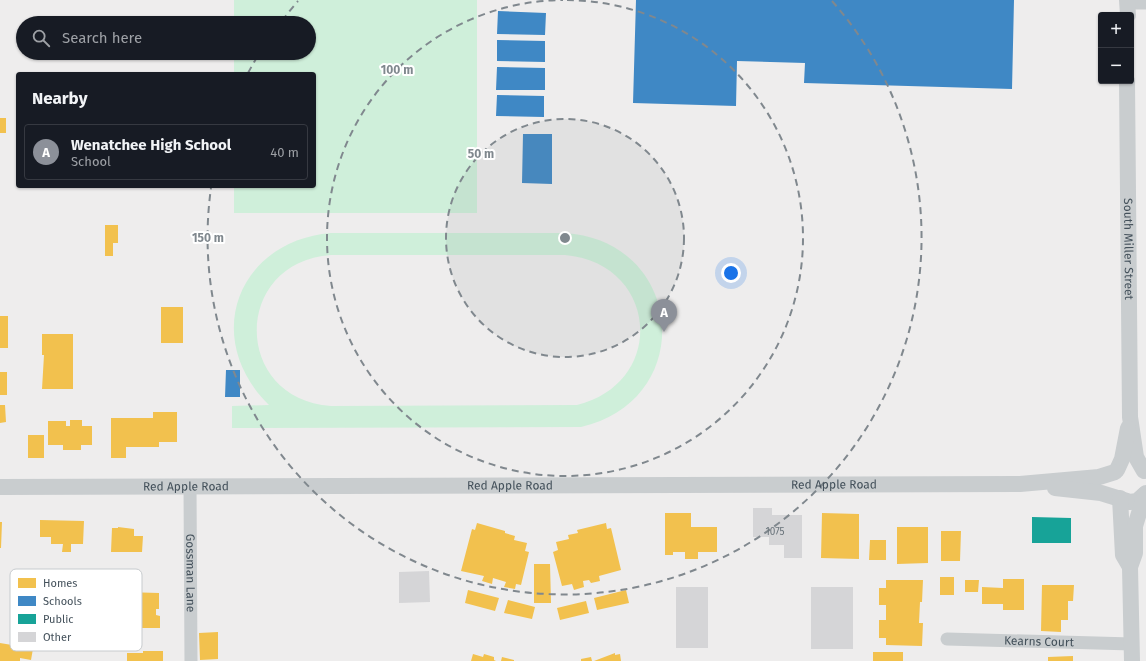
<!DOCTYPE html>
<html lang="en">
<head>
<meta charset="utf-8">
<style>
	body { margin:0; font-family:"Fira Sans",sans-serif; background:#242831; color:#f1f3f6 }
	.controls { position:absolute; right:12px; top:12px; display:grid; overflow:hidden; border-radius:4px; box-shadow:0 1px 3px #0004 }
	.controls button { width:36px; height:36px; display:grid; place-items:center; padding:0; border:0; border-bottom:1px solid #363941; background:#171b24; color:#f1f3f6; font:20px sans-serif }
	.you { position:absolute; left:731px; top:273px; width:14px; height:14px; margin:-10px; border:3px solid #fff; border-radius:50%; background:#1a73e8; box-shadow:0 0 0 6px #1a73e833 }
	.badge { display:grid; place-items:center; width:26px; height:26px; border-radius:50%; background:#8c9099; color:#fff; font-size:13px; font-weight:700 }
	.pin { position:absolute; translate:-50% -33px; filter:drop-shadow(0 1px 2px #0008) }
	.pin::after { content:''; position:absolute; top:21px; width:14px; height:12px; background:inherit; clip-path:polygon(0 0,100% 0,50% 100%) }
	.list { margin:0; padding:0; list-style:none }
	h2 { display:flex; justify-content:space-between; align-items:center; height:52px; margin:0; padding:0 16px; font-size:17px }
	h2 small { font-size:13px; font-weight:400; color:#9ea1a6 }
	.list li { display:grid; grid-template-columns:26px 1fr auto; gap:12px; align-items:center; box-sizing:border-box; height:56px; margin:0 8px 8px; padding:0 8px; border:1px solid #363941; border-radius:4px }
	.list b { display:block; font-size:15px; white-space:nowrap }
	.list p { margin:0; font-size:13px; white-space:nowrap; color:#9ea1a6 }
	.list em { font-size:13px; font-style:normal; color:#9ea1a6 }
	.icon { flex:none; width:22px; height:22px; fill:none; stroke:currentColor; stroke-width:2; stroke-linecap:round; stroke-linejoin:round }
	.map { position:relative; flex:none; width:1146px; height:661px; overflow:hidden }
	.search { position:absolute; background:#171b24; box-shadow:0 1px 3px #0004; left:16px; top:16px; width:300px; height:44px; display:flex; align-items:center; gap:10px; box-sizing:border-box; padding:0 14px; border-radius:22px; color:#9ea1a6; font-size:15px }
	.panel { position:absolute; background:#171b24; box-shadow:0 1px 3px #0004; left:16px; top:72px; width:300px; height:116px; border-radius:4px }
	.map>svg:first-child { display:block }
</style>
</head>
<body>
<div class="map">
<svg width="1146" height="661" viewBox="0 0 1146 661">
	<rect width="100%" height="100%" fill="#eeeded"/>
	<path fill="#cfefda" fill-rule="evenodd" d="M 234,0 L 477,0 L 477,213 L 234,213 L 234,186 L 314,186 L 314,74 L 234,74 L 234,53 L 309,53 L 309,23 L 234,23 Z
		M 331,233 L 565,233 C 685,241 698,400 581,427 L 232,428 L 232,406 L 269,405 C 201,339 237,241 331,233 ZM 331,255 L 565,255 C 658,263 668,382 577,405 L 331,406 C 232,399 232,262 331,255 Z"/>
	<path fill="#f2c14e" d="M 0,118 L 6,118 L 6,133 L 0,133 Z
		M 105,225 L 118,225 L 118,243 L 113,243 L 113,256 L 105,256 Z
		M 161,307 L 183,307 L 183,343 L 161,343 Z
		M 0,316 L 8,316 L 8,348 L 0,348 Z
		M 42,334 L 73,334 L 73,389 L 42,389 L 44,355 L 42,355 Z
		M 0,372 L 7,372 L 7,395 L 0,395 Z
		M 0,405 L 5,405 L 6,422 L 0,423 Z
		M 153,412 L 177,412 L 177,442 L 159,442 L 159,447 L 126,447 L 126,458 L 111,458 L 111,418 L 153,418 Z
		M 70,420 L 82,420 L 82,426 L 92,426 L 92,445 L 81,445 L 81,450 L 63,450 L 63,445 L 48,445 L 48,421 L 66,421 L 66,426 L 70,426 Z
		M 28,435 L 44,435 L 44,458 L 28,458 Z
		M 665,513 L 691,513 L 691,527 L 717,527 L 717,552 L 698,552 L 698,559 L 685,559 L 685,552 L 673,552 L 673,555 L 665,555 Z
		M 822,513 L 859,514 L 859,559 L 821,558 Z
		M 40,520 L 84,521 L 83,544 L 71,544 L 71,552 L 62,552 L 63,544 L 51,544 L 51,537 L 40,537 Z
		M 0,522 L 2,522 L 1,548 L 0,548 Z
		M 477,523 L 505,531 L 505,533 L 515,536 L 514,540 L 527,543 L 525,551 L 529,552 L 521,585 L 516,584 L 515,589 L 504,587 L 506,582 L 493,578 L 492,584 L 482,581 L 484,576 L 461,571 L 472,529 L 475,530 Z
		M 606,523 L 607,529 L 611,528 L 621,570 L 599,576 L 600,581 L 591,583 L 589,580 L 583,581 L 584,587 L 574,590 L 572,584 L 562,586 L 553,552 L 558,550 L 556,542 L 569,539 L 568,535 L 578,533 L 577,530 Z
		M 118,527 L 134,529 L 134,536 L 143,536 L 142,552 L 111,552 L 112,528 L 118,528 Z
		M 897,527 L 928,527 L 928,563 L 897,564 Z
		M 941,531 L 961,531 L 960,561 L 941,561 Z
		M 870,540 L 886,540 L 886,560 L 869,560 Z
		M 534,564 L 550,564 L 551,603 L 534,603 Z
		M 940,577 L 954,577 L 954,595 L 940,595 Z
		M 1003,579 L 1024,579 L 1024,610 L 1003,610 L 1003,604 L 982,604 L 982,587 L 1003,588 Z
		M 886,580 L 923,580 L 922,602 L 920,602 L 919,623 L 923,623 L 922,646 L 886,645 L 886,638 L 879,638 L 879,620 L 886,620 L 886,605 L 879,605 L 879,588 L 886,588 Z
		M 965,580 L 979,580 L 978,592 L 965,592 Z
		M 1042,585 L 1074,585 L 1073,601 L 1068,601 L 1068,620 L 1061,620 L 1061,632 L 1041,631 Z
		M 468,590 L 499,598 L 495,611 L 465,603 Z
		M 626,590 L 629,603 L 597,610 L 594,598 Z
		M 125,592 L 159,593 L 159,609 L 156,609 L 156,615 L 160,616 L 160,628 L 125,628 Z
		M 508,600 L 535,607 L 532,619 L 504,613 Z
		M 586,601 L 589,613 L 560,620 L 557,608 Z
		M 218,632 L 218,659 L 200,660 L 199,633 Z
		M 13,639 L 34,643 L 31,660 L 20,658 L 20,661 L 0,661 L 0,643 L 12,645 Z
		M 143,651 L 163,651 L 163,661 L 127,661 L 127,653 L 143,653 Z
		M 873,652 L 903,652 L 903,661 L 873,661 Z
		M 615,653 L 615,655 L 620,654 L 621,661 L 594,661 Z
		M 473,654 L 483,657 L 484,654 L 494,657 L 494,660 L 496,661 L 471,661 Z
		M 1073,656 L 1073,661 L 1048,661 L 1048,657 Z
		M 502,657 L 514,660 L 514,661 L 501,661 Z
		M 591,657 L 592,661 L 581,661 L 581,659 Z"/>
	<path fill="#3f88c5" d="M 636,0 L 1014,0 L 1012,89 L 804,83 L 805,63 L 737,61 L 736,106 L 633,103 Z
		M 498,11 L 546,13 L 545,35 L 497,34 Z
		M 497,40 L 545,41 L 545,62 L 497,61 Z
		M 497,67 L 545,68 L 545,90 L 496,90 Z
		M 497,95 L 544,96 L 544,117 L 496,116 Z
		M 523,134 L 552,134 L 552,184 L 522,183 Z
		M 226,370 L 240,370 L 240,397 L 225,397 Z"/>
	<path fill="#17a398" d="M 1032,517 L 1071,518 L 1071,543 L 1032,543 Z"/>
	<path fill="#d5d5d7" d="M 753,508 L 772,508 L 772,515 L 802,515 L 802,558 L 784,558 L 784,545 L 769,545 L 769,537 L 753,537 Z
		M 429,571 L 430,602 L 399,603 L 399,572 Z
		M 676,587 L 708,587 L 708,648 L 676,648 Z
		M 811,587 L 853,587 L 853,649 L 811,649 Z"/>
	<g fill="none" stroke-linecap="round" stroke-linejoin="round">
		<g stroke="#c9cdcf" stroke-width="13">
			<path d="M 1127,3 L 1146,3"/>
			<path id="s1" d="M 190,486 L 191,661"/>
			<path id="s2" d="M 947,639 L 1132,644"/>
		</g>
		<g stroke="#c9cdcf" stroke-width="16">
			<path d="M 1127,0 L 1128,15"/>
			<path id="s3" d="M 1127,81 L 1130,417 L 1136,457 L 1144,471"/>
			<path d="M 1117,470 L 1122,459 L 1128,428"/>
			<path id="s4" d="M 0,487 L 1020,484 L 1099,477 L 1115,472"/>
			<path d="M 1055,488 L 1101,493 L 1130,502 L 1137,501 L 1146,493"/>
			<path d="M 1120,498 L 1123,555 L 1130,567"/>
			<path d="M 1132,661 L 1130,567 L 1135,553 L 1135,526 L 1145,494"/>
		</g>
	</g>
	<circle cx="565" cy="238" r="119" fill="#80888e" fill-opacity=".12"/>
	<g fill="none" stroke="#80888e" stroke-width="2" stroke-dasharray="7 5">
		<circle cx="565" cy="238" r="119"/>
		<path d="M567 0A238 238 0 1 1 563 0"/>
		<path d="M248 73A357 357 0 0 1 259 54M282 21A357 357 0 0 1 298 1M832 1A357 357 0 1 1 211 188"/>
	</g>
	<g text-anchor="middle" stroke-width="4" stroke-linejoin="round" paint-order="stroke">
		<g font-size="10" fill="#6a747b">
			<text x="775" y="535">1075</text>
		</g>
		<g font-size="12" fill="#44515b" stroke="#fff">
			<text dy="4" stroke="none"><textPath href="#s3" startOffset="168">South Miller Street</textPath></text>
			<text dy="4" stroke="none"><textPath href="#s4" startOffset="834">Red Apple Road</textPath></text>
			<text dy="4" stroke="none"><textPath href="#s4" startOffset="510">Red Apple Road</textPath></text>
			<text dy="4" stroke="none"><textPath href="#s4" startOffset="186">Red Apple Road</textPath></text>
			<text dy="4" stroke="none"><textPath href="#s1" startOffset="87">Gossman Lane</textPath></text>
			<text dy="4" stroke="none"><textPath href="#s2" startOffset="92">Kearns Court</textPath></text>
		</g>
	</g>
	<rect x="10" y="569" width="132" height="82" rx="6" fill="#fff" stroke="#c7cbce" stroke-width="1"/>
	<rect x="18" y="578" width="18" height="10" fill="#f2c14e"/>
	<rect x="18" y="596" width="18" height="10" fill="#3f88c5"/>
	<rect x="18" y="614" width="18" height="10" fill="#17a398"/>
	<rect x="18" y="632" width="18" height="10" fill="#d5d5d7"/>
	<g font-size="11" fill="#44515b">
		<text x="43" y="587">Homes</text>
		<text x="43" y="605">Schools</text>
		<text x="43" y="623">Public</text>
		<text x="43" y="641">Other</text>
	</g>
	<circle cx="565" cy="238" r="6" fill="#80888e" stroke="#fff" stroke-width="2"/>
	<g font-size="12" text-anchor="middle" font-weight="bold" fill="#80888e" stroke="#fff" stroke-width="4" stroke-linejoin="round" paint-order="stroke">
		<text x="397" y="74">100 m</text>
		<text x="481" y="158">50 m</text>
		<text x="208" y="242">150 m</text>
	</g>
</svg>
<div class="controls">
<button>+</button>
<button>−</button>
</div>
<div class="you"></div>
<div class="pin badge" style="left:664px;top:332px">A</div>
<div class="search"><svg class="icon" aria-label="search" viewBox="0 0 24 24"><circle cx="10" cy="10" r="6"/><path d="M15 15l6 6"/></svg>Search here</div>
<section class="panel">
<h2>Nearby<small></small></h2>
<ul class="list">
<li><span class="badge">A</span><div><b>Wenatchee High School</b><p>School</p></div><em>40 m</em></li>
</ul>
</section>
</div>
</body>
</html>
